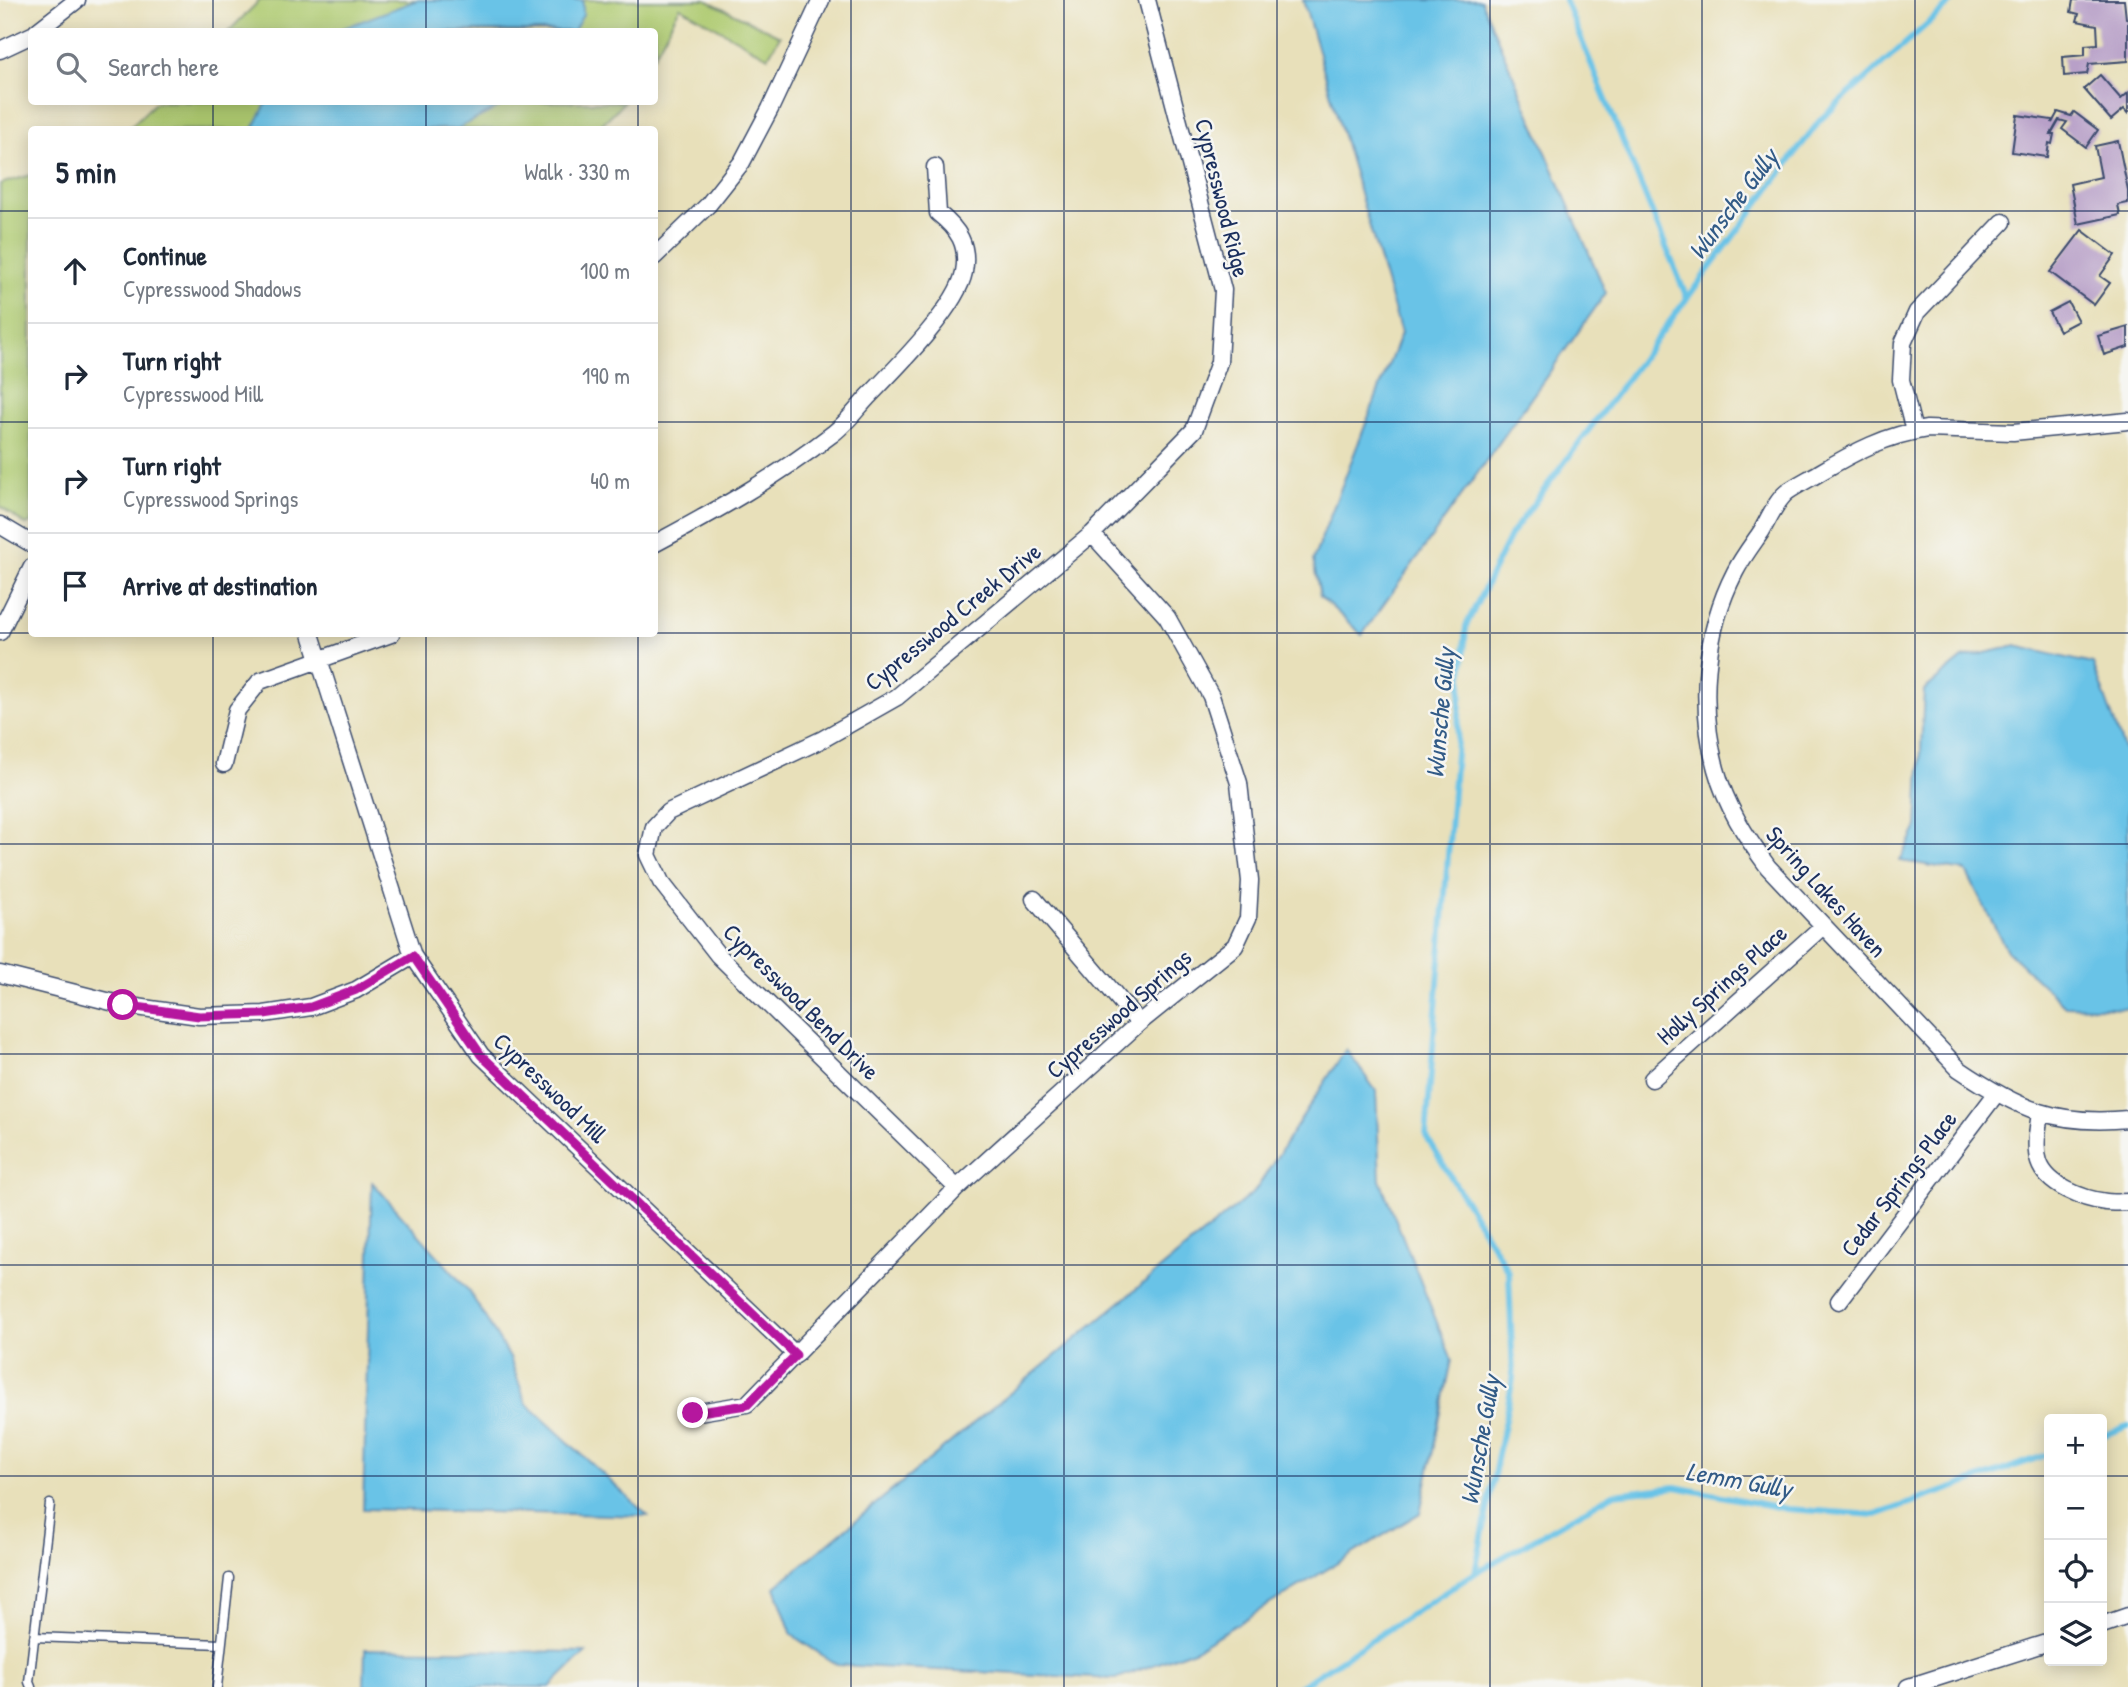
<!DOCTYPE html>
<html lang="en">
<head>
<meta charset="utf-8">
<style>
	body { margin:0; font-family:"Patrick Hand",sans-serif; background:#f6f6f7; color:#1f2937 }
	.controls { position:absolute; right:21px; bottom:21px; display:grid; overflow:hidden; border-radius:7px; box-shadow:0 4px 18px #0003 }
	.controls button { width:63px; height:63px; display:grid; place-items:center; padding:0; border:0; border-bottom:2px solid #e0e1e3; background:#fff; color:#1f2937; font:35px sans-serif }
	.stop { position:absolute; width:21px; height:21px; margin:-16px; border:5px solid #b5179e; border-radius:50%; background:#fff }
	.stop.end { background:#b5179e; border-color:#fff; box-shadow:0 2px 7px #0008 }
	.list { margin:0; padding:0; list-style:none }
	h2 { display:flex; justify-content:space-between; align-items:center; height:91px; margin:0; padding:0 28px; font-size:30px }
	h2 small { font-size:23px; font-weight:400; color:#747a83 }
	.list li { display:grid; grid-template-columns:46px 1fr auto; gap:21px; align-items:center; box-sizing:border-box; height:105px; padding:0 28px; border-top:2px solid #e0e1e3 }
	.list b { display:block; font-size:26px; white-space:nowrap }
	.list p { margin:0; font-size:23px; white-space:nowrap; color:#747a83 }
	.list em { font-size:23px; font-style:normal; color:#747a83 }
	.icon { flex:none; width:38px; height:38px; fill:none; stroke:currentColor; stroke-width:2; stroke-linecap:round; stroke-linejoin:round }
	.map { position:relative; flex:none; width:2128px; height:1687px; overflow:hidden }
	.search { position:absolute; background:#fff; box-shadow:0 4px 18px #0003; left:28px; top:28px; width:630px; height:77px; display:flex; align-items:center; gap:18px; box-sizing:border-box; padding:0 24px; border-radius:7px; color:#747a83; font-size:26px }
	.panel { position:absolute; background:#fff; box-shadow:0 4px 18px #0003; left:28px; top:126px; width:630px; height:511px; border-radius:7px }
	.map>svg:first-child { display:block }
</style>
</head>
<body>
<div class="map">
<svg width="2128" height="1687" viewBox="0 0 2128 1687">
	<rect width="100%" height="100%" fill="#f6f6f2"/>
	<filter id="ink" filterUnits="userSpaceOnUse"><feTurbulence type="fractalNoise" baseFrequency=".0143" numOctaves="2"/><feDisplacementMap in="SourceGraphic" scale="14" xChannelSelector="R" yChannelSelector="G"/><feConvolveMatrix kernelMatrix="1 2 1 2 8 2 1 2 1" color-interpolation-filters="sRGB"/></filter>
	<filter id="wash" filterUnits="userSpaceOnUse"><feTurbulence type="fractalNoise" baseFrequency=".00686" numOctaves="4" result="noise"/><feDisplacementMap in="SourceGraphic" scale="28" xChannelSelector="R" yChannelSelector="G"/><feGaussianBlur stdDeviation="1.57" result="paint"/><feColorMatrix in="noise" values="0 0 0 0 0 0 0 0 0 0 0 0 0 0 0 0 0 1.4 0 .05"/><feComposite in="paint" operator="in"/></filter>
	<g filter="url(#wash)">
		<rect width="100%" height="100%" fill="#e8e0ba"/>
		<path fill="#aeca70" stroke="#647c67" stroke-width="2" d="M 260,0 L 706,0 L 780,36 L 768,57 L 680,7 L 655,54 L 654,32 L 228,32 Z
			M 156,102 L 624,102 L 597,129 L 127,130 Z
			M 31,175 L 31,523 L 26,525 L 0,506 L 0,184 Z"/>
		<path fill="#69c3e7" stroke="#4279a2" stroke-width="2" d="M 417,0 L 583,0 L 583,15 L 574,31 L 336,31 Z
			M 1303,0 L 1481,0 L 1606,293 L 1362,635 L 1320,596 L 1313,560 L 1401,333 Z
			M 267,102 L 509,102 L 457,129 L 253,129 Z
			M 2016,646 L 2093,664 L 2128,760 L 2128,1008 L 2065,1006 L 2007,951 L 1966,871 L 1900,861 L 1917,827 L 1924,690 L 1963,658 Z
			M 1346,1049 L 1376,1091 L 1380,1180 L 1452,1360 L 1420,1513 L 1194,1650 L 1115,1679 L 837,1665 L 792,1635 L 775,1587 L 1255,1191 Z
			M 372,1182 L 469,1291 L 510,1358 L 526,1403 L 648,1516 L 363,1509 Z
			M 365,1649 L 586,1652 L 550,1687 L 364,1687 Z"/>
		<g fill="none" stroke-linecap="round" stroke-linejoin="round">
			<path stroke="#69c3e7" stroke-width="6" d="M 1565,0 L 1687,298
				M 2102,1436 L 2128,1426
				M 1475,1573 L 1513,1378 L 1509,1272 L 1426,1136 L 1466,626 L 1511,534 L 1821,119 L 1954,0
				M 1299,1687 L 1475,1573 L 1613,1494 L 1676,1487 L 1787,1509 L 1876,1515 L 2049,1454"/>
		</g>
		<g id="blocks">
			<path fill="#b8a0c8" d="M 2073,0 L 2124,0 L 2126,18 L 2128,19 L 2128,61 L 2089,64 L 2087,74 L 2064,76 L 2063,57 L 2085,55 L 2085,45 L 2098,44 L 2097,25 L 2077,21 L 2079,14 L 2071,12 Z
				M 2100,75 L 2121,99 L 2128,93 L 2128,114 L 2124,109 L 2111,120 L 2084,89 Z
				M 2058,112 L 2071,116 L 2074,112 L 2098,130 L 2086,147 L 2062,129 L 2067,122 L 2059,120 L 2051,134 L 2054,134 L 2052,144 L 2049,143 L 2047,157 L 2012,152 L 2017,115 L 2052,120 L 2052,123 Z
				M 2118,141 L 2128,190 L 2128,203 L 2118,205 L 2120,215 L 2078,224 L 2070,184 L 2101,177 L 2095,146 Z
				M 2082,230 L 2115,255 L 2100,276 L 2110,283 L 2094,305 L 2050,272 Z
				M 2068,302 L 2078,321 L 2059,331 L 2049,312 Z
				M 2128,327 L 2128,347 L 2104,355 L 2098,336 Z"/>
		</g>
	</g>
	<g filter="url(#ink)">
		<use href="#blocks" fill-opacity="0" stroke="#3a4a6c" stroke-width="2"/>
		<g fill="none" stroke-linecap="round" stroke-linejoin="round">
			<g stroke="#3a4a6c" stroke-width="11">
				<path id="service" d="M 34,1637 L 221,1644
					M 31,1687 L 29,1682 L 50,1504
					M 217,1687 L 229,1578"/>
			</g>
			<g stroke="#3a4a6c" stroke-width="19">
				<path id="minor" d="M 36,32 L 77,0
					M 0,50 L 32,35
					M 654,257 L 708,205 L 742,162 L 770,109 L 821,0
					M 2128,421 L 2013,432 L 1927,429 C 1886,435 1854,452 1819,473 C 1809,479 1797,485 1787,492 C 1776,501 1768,520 1761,532 C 1752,545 1742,558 1735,572 C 1704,632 1699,705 1716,769 C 1726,806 1746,837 1768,867 L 1959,1069 C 2018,1109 2056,1126 2128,1119
					M 1914,431 L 1901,380 L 1903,343 L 1917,312 L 2003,222
					M 0,525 L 32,544
					M 654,544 C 716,511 775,478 831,435 C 845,425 856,410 868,397 C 894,370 957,308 964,272 C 969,244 958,229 938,213 L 935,167
					M 0,632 L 32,567
					M 311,634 L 413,956 L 481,1055 L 796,1355
					M 224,764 L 237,710 L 260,681 L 391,634
					M 1034,899 L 1139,1023
					M 0,974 L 123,1005 L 199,1016 L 264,1014 L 311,1007 L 356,990 L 413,956
					M 1652,1079 L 1823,926
					M 2040,1113 C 2038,1128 2034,1147 2039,1162 C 2047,1186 2083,1199 2106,1202 C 2113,1203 2121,1202 2128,1202
					M 957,1188 L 718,955 L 661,882 L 648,855 L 654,827 L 668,812 L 823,739 L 897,697 L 1092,534 L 1194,430 L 1219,362 L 1223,290 L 1147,0
					M 1839,1301 L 1996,1094
					M 693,1413 L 747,1404 L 957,1188 L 1139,1023 L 1235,946 L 1248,918 L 1250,881 L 1239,783 L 1211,696 L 1167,617 L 1092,534
					M 2102,1625 L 2128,1616
					M 1908,1687 L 2049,1642"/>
			</g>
			<use href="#service" stroke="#fff" stroke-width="8"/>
			<use href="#minor" stroke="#fff" stroke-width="16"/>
		</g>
	</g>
	<g fill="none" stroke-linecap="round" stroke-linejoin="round" filter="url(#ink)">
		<path stroke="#b5179e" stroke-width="9" d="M 123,1005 L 199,1016 L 264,1014 L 311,1007 L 356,990 L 413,956 L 481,1055 L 796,1355 L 747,1405 L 693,1413"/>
	</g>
	<path fill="none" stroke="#1b2f5e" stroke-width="2" stroke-opacity="0.55" d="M 213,0 L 213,32M 426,0 L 426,32M 638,0 L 638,32M 851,0 L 851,1687M 1064,0 L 1064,1687M 1277,0 L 1277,1687M 1490,0 L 1490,1687M 1702,0 L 1702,1687M 1915,0 L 1915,1687M 213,102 L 213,130M 426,102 L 426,130M 638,102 L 638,130M 0,211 L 32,211M 654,211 L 2128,211M 0,422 L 32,422M 654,422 L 2128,422M 0,633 L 32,633M 654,633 L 2128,633M 213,634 L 213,1687M 426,634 L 426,1687M 638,634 L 638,1687M 0,844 L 2128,844M 0,1054 L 2128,1054M 0,1265 L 2128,1265M 0,1476 L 2049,1476M 2102,1476 L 2128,1476"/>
	<g text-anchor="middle" stroke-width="5" stroke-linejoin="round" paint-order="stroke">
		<g font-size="24" fill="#1b2f5e" stroke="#f6f6f2">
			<text transform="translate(1222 198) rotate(76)" y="8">Cypresswood Ridge</text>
			<text transform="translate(953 617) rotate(-39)" y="8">Cypresswood Creek Drive</text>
			<text transform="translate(1826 892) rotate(48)" y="8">Spring Lakes Haven</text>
			<text transform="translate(1722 985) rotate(-42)" y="8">Holly Springs Place</text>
			<text transform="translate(801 1002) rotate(45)" y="8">Cypresswood Bend Drive</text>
			<text transform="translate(1119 1014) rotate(-41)" y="8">Cypresswood Springs</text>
			<text transform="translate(550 1088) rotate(44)" y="8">Cypresswood Mill</text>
			<text transform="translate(1899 1184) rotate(-53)" y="8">Cedar Springs Place</text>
		</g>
		<g font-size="26" font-style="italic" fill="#325b87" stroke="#f6f6f2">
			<text transform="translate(1733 204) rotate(-53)" y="9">Wunsche Gully</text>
			<text transform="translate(1440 713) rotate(-85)" y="9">Wunsche Gully</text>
			<text transform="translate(1480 1440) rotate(-80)" y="9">Wunsche Gully</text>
			<text transform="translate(1739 1480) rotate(10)" y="9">Lemm Gully</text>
		</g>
	</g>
</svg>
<div class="controls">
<button>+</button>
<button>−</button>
<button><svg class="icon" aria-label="locate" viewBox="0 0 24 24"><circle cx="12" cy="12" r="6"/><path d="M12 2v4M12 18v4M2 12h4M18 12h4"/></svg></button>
<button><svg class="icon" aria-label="layers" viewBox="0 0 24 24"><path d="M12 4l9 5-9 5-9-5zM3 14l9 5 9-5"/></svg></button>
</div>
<div class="stop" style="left:123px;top:1005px"></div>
<div class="stop end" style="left:693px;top:1413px"></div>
<div class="search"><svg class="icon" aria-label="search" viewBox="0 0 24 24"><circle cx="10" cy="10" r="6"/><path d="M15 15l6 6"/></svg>Search here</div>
<section class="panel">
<h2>5 min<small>Walk · 330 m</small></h2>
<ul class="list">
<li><svg class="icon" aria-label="ahead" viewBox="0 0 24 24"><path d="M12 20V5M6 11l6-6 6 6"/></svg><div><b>Continue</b><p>Cypresswood Shadows</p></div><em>100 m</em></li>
<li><svg class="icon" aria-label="right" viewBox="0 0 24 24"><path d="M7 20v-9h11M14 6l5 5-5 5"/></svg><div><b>Turn right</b><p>Cypresswood Mill</p></div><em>190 m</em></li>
<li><svg class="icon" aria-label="right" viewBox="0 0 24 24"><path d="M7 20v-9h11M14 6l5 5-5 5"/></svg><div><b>Turn right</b><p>Cypresswood Springs</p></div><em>40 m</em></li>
<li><svg class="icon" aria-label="arrive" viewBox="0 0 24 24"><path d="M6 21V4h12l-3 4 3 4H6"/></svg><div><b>Arrive at destination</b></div></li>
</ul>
</section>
</div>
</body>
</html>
